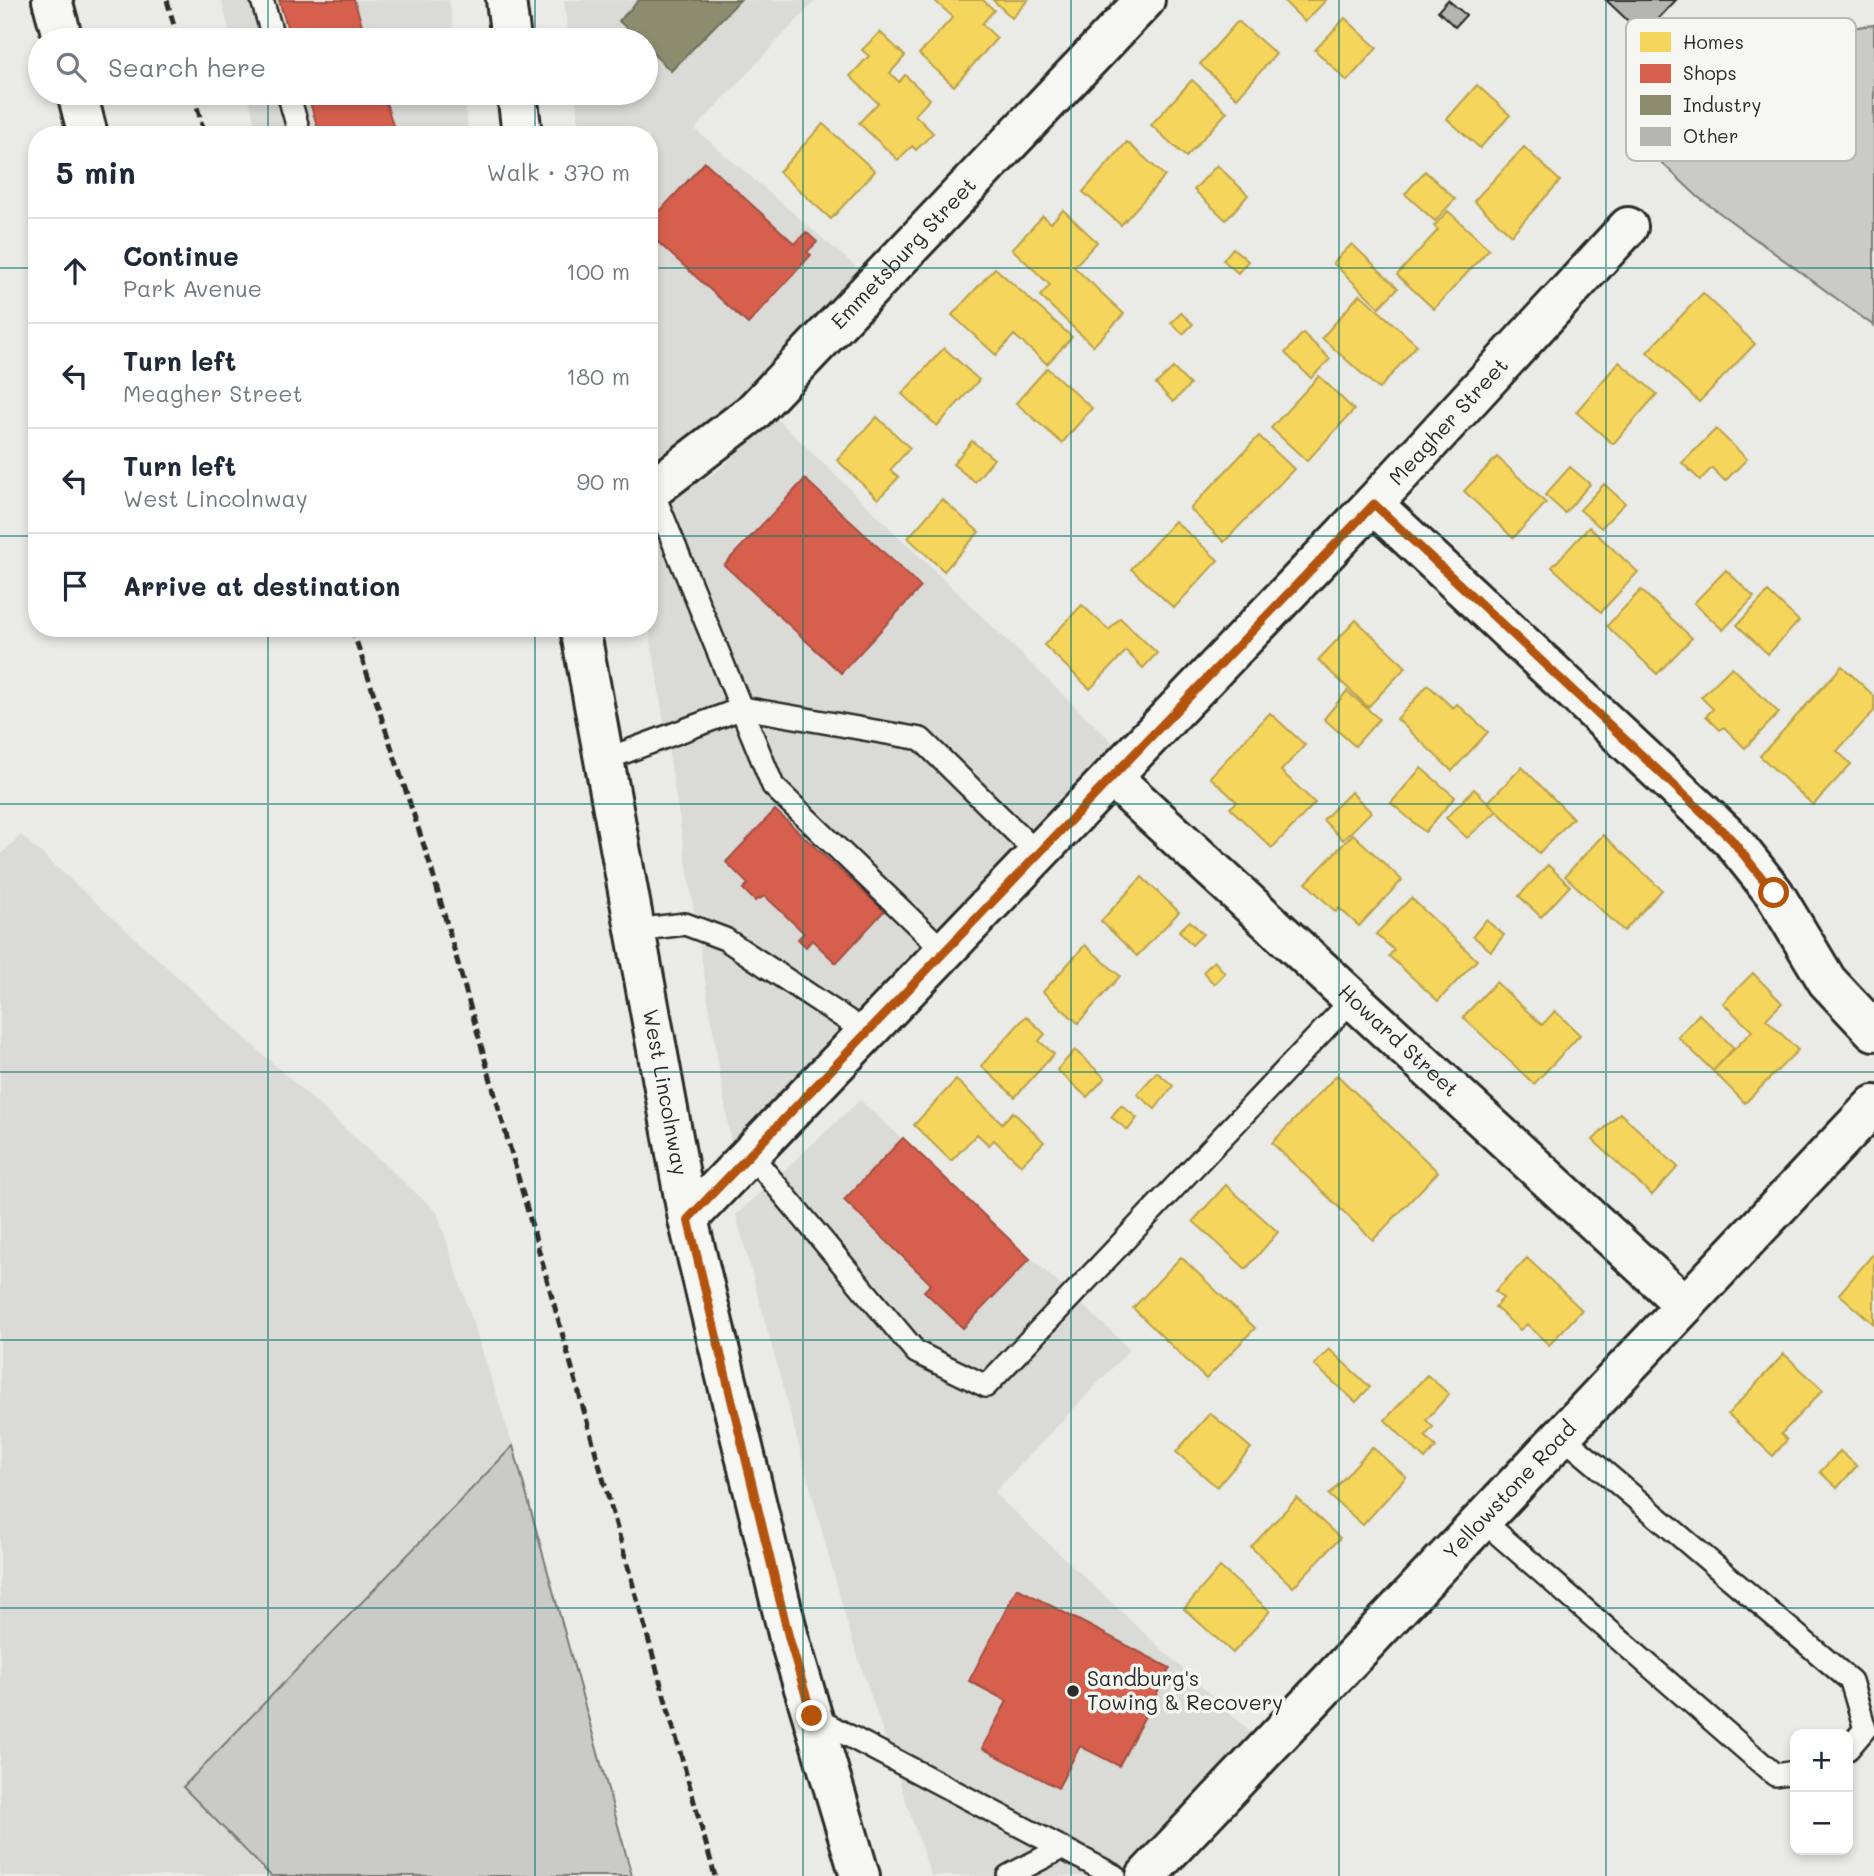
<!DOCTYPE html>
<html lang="en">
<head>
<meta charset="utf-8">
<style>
	body { margin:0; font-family:Mali,sans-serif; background:#f6f6f7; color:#1f2937 }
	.controls { position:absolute; right:21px; bottom:21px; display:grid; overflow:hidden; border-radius:14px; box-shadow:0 4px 10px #0003 }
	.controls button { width:63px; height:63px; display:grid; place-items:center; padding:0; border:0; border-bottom:2px solid #e0e1e3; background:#fff; color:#1f2937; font:35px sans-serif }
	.stop { position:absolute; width:21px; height:21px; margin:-16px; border:5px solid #b45309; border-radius:50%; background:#fff }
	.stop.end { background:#b45309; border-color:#fff; box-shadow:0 2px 7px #0008 }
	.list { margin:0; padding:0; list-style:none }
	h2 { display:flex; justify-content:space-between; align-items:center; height:91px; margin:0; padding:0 28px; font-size:30px }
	h2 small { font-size:23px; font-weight:400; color:#747a83 }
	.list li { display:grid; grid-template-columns:46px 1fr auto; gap:21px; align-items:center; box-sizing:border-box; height:105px; padding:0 28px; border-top:2px solid #e0e1e3 }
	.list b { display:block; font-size:26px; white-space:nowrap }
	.list p { margin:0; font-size:23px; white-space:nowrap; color:#747a83 }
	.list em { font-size:23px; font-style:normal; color:#747a83 }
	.icon { flex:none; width:38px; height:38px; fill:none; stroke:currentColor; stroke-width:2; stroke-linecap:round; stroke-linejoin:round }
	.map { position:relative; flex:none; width:1874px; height:1876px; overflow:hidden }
	.search { position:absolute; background:#fff; box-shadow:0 4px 10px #0003; left:28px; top:28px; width:630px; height:77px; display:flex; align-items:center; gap:18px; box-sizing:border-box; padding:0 24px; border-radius:38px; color:#747a83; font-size:26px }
	.panel { position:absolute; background:#fff; box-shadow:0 4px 10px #0003; left:28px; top:126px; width:630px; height:511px; border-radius:28px }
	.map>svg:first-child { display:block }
</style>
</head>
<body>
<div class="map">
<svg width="1874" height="1876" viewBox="0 0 1874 1876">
	<rect width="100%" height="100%" fill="#eaeae6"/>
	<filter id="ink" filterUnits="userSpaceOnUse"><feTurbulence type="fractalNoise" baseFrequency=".0143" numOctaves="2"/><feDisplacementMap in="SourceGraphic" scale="14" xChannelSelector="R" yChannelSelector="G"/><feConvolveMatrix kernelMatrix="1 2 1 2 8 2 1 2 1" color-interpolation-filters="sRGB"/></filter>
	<g filter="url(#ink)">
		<path fill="#dadad6" d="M 221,0 L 449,0 L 455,40 L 232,40 Z
			M 564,0 L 816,0 L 695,129 L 864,274 L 750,393 L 701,434 L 649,464 L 649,135 L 580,135 L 575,93 L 646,93 L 646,40 L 569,40 Z
			M 247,93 L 463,93 L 469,135 L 258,135 Z
			M 775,417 L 1114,744 L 755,1129 L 731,1143 L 649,628 L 649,515 L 721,468 Z
			M 21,835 L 437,1212 L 513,1446 L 184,1786 L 271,1876 L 0,1876 L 0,855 Z
			M 860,1100 L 1130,1349 L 994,1493 L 1256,1737 L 1122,1876 L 931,1876 L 849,1630 L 736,1215 Z"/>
		<path fill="#cacac7" stroke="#7a7a79" stroke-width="2" d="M 1874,25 L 1874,326 L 1698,197 L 1660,161 L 1664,124 L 1692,86 L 1726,54 L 1793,35 Z
			M 513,1446 L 632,1876 L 271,1876 L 183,1787 Z"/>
		<path fill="#f6d55c" stroke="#b9a24d" stroke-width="2" d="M 934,0 L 983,0 L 994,10 L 982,24 L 997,38 L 954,86 L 919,54 L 953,17 Z
			M 993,0 L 1028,0 L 1012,18 Z
			M 1283,0 L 1326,0 L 1305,22 Z
			M 1345,18 L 1377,48 L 1347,81 L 1315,50 Z
			M 1238,21 L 1276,54 L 1237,98 L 1200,64 Z
			M 880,32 L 905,56 L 890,73 L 899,82 L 905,75 L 930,99 L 915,115 L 933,133 L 916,150 L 912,146 L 898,160 L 859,123 L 878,103 L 850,76 L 869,56 L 862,50 Z
			M 1192,80 L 1227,112 L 1186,157 L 1151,125 Z
			M 1477,85 L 1510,115 L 1480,148 L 1447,119 Z
			M 823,124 L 875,171 L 831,219 L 779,172 Z
			M 1127,142 L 1165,176 L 1121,225 L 1083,192 Z
			M 1524,147 L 1560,181 L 1511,235 L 1474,201 Z
			M 1217,165 L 1248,195 L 1226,220 L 1194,190 Z
			M 1425,171 L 1455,199 L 1435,221 L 1405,194 Z
			M 1063,210 L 1097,242 L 1074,267 L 1124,314 L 1093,346 L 1040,296 L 1050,285 L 1012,249 L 1043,216 L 1051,223 Z
			M 1448,211 L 1489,249 L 1434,309 L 1397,275 L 1438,230 L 1434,226 Z
			M 1352,244 L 1398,288 L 1379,307 L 1333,263 Z
			M 1233,248 L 1248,261 L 1238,273 L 1223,260 Z
			M 995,268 L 1072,337 L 1047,364 L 1014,335 L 996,355 L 952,315 Z
			M 1703,293 L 1755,344 L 1699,402 L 1647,352 Z
			M 1360,294 L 1417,345 L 1379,389 L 1322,338 Z
			M 1181,313 L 1193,324 L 1183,334 L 1171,323 Z
			M 1303,333 L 1330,359 L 1311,378 L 1285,353 Z
			M 944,348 L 979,380 L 937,426 L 902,394 Z
			M 1619,362 L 1657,394 L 1613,444 L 1576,412 Z
			M 1047,368 L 1092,408 L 1062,443 L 1016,403 Z
			M 1173,368 L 1190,385 L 1173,402 L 1156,384 Z
			M 1319,376 L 1354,410 L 1307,461 L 1271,428 Z
			M 877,417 L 910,448 L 890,470 L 899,477 L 878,499 L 837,460 Z
			M 1716,429 L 1747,459 L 1725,481 L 1712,468 L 1700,480 L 1682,463 Z
			M 1259,436 L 1294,469 L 1224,542 L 1190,509 Z
			M 972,441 L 994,459 L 975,482 L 953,464 Z
			M 1497,457 L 1546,503 L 1513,538 L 1464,491 Z
			M 1570,467 L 1590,484 L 1565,513 L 1545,495 Z
			M 1604,484 L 1625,503 L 1601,528 L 1580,510 Z
			M 942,499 L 979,532 L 944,571 L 908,538 Z
			M 1175,521 L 1218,560 L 1174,608 L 1131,569 Z
			M 1589,527 L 1638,572 L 1601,612 L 1552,567 Z
			M 1726,570 L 1754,597 L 1723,630 L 1694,603 Z
			M 1641,590 L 1692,638 L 1657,674 L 1607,626 Z
			M 1768,592 L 1799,621 L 1768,654 L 1737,625 Z
			M 1082,605 L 1109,630 L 1120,618 L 1157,653 L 1143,668 L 1126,651 L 1090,689 L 1044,645 Z
			M 1356,620 L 1406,667 L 1368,707 L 1318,660 Z
			M 1842,666 L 1874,696 L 1874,711 L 1837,751 L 1851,764 L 1813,805 L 1760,756 Z
			M 1732,667 L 1779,713 L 1745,748 L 1724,727 L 1720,730 L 1706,716 L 1713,709 L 1701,697 Z
			M 1428,685 L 1453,708 L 1457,704 L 1488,732 L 1452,771 L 1397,719 Z
			M 1347,691 L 1379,719 L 1355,746 L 1324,719 Z
			M 1270,713 L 1305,745 L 1281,771 L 1315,803 L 1272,848 L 1230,808 L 1237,802 L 1210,777 Z
			M 1522,767 L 1573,818 L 1539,853 L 1488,802 Z
			M 1421,768 L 1455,797 L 1425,832 L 1391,803 Z
			M 1474,789 L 1497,811 L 1467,838 L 1446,818 Z
			M 1351,792 L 1371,812 L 1343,840 L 1323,820 Z
			M 1353,834 L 1402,880 L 1359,926 L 1339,908 L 1336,912 L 1306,883 Z
			M 1603,835 L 1662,890 L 1624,931 L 1565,876 Z
			M 1548,865 L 1570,886 L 1541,917 L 1519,896 Z
			M 1142,877 L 1179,912 L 1137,956 L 1101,921 Z
			M 1411,898 L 1477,960 L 1438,1001 L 1389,956 L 1394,950 L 1376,934 Z
			M 1486,920 L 1504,935 L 1491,951 L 1473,936 Z
			M 1190,921 L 1203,934 L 1192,945 L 1179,931 Z
			M 1085,945 L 1120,976 L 1078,1023 L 1043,992 Z
			M 1214,961 L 1225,973 L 1214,984 L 1203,972 Z
			M 1753,973 L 1782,1003 L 1766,1019 L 1798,1050 L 1745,1103 L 1713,1071 L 1752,1031 L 1723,1003 Z
			M 1496,982 L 1542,1025 L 1555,1011 L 1580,1035 L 1534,1084 L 1463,1017 Z
			M 1699,1014 L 1734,1048 L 1713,1071 L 1678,1037 Z
			M 1026,1016 L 1045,1034 L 1039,1041 L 1054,1054 L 1015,1097 L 981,1066 Z
			M 1075,1050 L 1105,1078 L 1087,1097 L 1057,1070 Z
			M 1157,1072 L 1173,1086 L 1155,1109 L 1137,1094 Z
			M 1337,1075 L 1438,1172 L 1373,1240 L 1272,1143 Z
			M 956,1080 L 1002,1123 L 1013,1112 L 1044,1142 L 1021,1165 L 994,1140 L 989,1145 L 977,1134 L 951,1161 L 914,1125 Z
			M 1121,1105 L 1137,1118 L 1128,1130 L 1111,1117 Z
			M 1620,1113 L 1678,1167 L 1652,1195 L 1593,1140 Z
			M 1226,1185 L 1278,1232 L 1246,1269 L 1193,1221 Z
			M 1874,1253 L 1874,1324 L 1839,1294 Z
			M 1181,1257 L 1255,1328 L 1206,1379 L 1133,1308 Z
			M 1527,1258 L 1582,1310 L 1549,1345 L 1527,1324 L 1520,1330 L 1495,1307 L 1503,1298 L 1495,1291 Z
			M 1329,1349 L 1370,1387 L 1356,1402 L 1314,1365 Z
			M 1784,1354 L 1823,1390 L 1781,1434 L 1787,1440 L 1773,1456 L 1728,1414 Z
			M 1427,1375 L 1449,1394 L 1426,1420 L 1433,1427 L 1425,1436 L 1436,1447 L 1425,1459 L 1385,1420 Z
			M 1210,1413 L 1251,1448 L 1217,1487 L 1176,1452 Z
			M 1372,1447 L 1406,1477 L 1363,1525 L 1329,1495 Z
			M 1840,1451 L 1857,1466 L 1837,1488 L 1820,1472 Z
			M 1297,1498 L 1340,1538 L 1293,1587 L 1251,1547 Z
			M 1220,1567 L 1270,1611 L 1233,1653 L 1184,1609 Z"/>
		<path fill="#d6604d" stroke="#a35043" stroke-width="2" d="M 279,0 L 354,0 L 367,40 L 291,40 Z
			M 307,93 L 383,93 L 396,135 L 320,135 Z
			M 705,162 L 795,244 L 806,232 L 817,242 L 807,252 L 811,255 L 748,324 L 649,234 L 649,223 Z
			M 805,479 L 921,587 L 841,673 L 724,565 Z
			M 775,810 L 884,911 L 836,963 L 812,940 L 806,947 L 798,939 L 804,933 L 765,896 L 755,901 L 743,889 L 748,884 L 726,862 Z
			M 903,1138 L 1030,1259 L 963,1328 L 924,1291 L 931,1284 L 844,1200 Z
			M 1017,1588 L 1170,1668 L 1119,1766 L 1080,1746 L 1058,1788 L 982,1748 L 1007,1701 L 969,1681 Z"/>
		<path fill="#8c8c6e" stroke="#6f6f5a" stroke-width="2" d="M 639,0 L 740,0 L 671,71 L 646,47 L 646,40 L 639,40 L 619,21 Z"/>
		<path fill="#b4b4b1" stroke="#2b2b2b" stroke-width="2" d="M 1448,0 L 1466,15 L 1455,27 L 1438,11 Z
			M 1606,0 L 1676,0 L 1643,35 Z"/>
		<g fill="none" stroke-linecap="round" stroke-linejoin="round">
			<g stroke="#2b2b2b" stroke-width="26">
				<path id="service" d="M 262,0 L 274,40
					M 288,93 L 300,135
					M 652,490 L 773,786 L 945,952
					M 604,760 L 743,708 L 921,739 L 1039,855
					M 635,930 L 685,924 L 725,939 L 867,1033
					M 750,1154 L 916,1352 L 986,1386 L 1353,999
					M 1562,1436 L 1851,1681 L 1865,1729 L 1848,1749
					M 1482,1520 L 1775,1775 L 1795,1772
					M 813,1717 L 1115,1876
					M 1008,1876 L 1060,1849"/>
			</g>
			<g stroke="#2b2b2b" stroke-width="44">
				<g id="minor">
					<path d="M 52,0 L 63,40"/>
					<path d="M 77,93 L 88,135"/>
					<path id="s1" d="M 649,492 L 752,413 L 1145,0"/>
					<path d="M 1373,504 L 1731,839 L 1774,893 L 1827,981 L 1874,1031"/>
					<path id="s2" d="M 1113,778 L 1685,1305"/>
					<path id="s3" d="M 688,1219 L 1373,504 L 1628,227"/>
				</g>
			</g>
			<g stroke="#2b2b2b" stroke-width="44">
				<g id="tertiary">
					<path id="s4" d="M 1146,1876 L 1874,1105"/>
				</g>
			</g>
			<g stroke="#2b2b2b" stroke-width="44">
				<g id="primary">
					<path d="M 506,0 L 511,40"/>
					<path d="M 517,93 L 522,135"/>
					<path id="s5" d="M 580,628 L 688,1219 L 789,1638 L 860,1876"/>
				</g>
			</g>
			<use href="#service" stroke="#f6f6f2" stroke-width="21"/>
			<use href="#minor" stroke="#f6f6f2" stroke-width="38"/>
			<use href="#tertiary" stroke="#f6f6f2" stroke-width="38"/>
			<use href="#primary" stroke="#f6f6f2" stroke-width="38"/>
			<path stroke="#2b2b2b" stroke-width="5" stroke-dasharray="10 5" stroke-linecap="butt" d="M 167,0 L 178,40
				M 193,93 L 205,135
				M 352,628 L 430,864 L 715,1876"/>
		</g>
	</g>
	<g fill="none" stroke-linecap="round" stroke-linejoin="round" filter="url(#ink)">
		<path stroke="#b45309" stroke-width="9" d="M 812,1716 L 789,1638 L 688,1219 L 1374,504 L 1731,839 L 1774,893"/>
	</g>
	<path fill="none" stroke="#0f766e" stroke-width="2" stroke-opacity="0.55" d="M 268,0 L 268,40M 535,0 L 535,40M 803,0 L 803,1876M 1071,0 L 1071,1876M 1339,0 L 1339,1876M 1606,0 L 1606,1876M 268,93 L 268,135M 535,93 L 535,135M 0,268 L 37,268M 649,268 L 1874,268M 0,536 L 37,536M 649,536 L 1874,536M 268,628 L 268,1876M 535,628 L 535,1876M 0,804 L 1874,804M 0,1072 L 1874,1072M 0,1340 L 1874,1340M 0,1608 L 1874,1608"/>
	<circle fill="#2b2b2b" stroke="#f6f6f2" stroke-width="2.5" cx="1073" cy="1691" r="7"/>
	<g text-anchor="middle" stroke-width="7" stroke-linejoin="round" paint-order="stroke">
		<g font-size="21" fill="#2b2b2b" stroke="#f6f6f2">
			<text dy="7" stroke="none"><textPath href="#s1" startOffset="350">Emmetsburg Street</textPath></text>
			<text dy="7" stroke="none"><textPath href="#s3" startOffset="1102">Meagher Street</textPath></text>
			<text dy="7" stroke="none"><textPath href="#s2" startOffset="388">Howard Street</textPath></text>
			<text dy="7" stroke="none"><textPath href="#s5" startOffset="472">West Lincolnway</textPath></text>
			<text dy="7" stroke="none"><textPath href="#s4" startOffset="530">Yellowstone Road</textPath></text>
		</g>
		<g font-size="21" fill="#2b2b2b" stroke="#f6f6f2" text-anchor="start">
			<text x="1087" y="1686">Sandburg's<tspan x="1087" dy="24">Towing &amp; Recovery</tspan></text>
		</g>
	</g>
	<rect x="1626" y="18" width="230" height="143" rx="10" fill="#f6f6f2" stroke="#b9b9b6" stroke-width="2"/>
	<rect x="1640" y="32" width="31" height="20" fill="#f6d55c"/>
	<rect x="1640" y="64" width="31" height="19" fill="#d6604d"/>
	<rect x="1640" y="95" width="31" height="20" fill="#8c8c6e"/>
	<rect x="1640" y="127" width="31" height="19" fill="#b4b4b1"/>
	<g font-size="19" fill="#2b2b2b">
		<text x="1683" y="49">Homes</text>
		<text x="1683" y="80">Shops</text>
		<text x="1683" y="112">Industry</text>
		<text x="1683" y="143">Other</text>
	</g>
</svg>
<div class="controls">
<button>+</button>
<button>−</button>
</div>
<div class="stop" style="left:1774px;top:893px"></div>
<div class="stop end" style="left:812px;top:1716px"></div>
<div class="search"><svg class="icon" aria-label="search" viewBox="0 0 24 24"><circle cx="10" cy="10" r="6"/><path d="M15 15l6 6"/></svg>Search here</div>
<section class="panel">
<h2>5 min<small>Walk · 370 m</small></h2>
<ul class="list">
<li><svg class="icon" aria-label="ahead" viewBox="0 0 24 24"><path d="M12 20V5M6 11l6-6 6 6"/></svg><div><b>Continue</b><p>Park Avenue</p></div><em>100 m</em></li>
<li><svg class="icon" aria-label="left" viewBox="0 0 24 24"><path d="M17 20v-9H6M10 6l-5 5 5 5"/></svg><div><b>Turn left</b><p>Meagher Street</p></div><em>180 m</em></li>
<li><svg class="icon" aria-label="left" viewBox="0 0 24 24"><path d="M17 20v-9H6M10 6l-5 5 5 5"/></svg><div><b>Turn left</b><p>West Lincolnway</p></div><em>90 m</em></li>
<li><svg class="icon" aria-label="arrive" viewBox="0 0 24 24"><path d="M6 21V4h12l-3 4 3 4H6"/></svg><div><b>Arrive at destination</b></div></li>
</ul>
</section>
</div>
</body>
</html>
